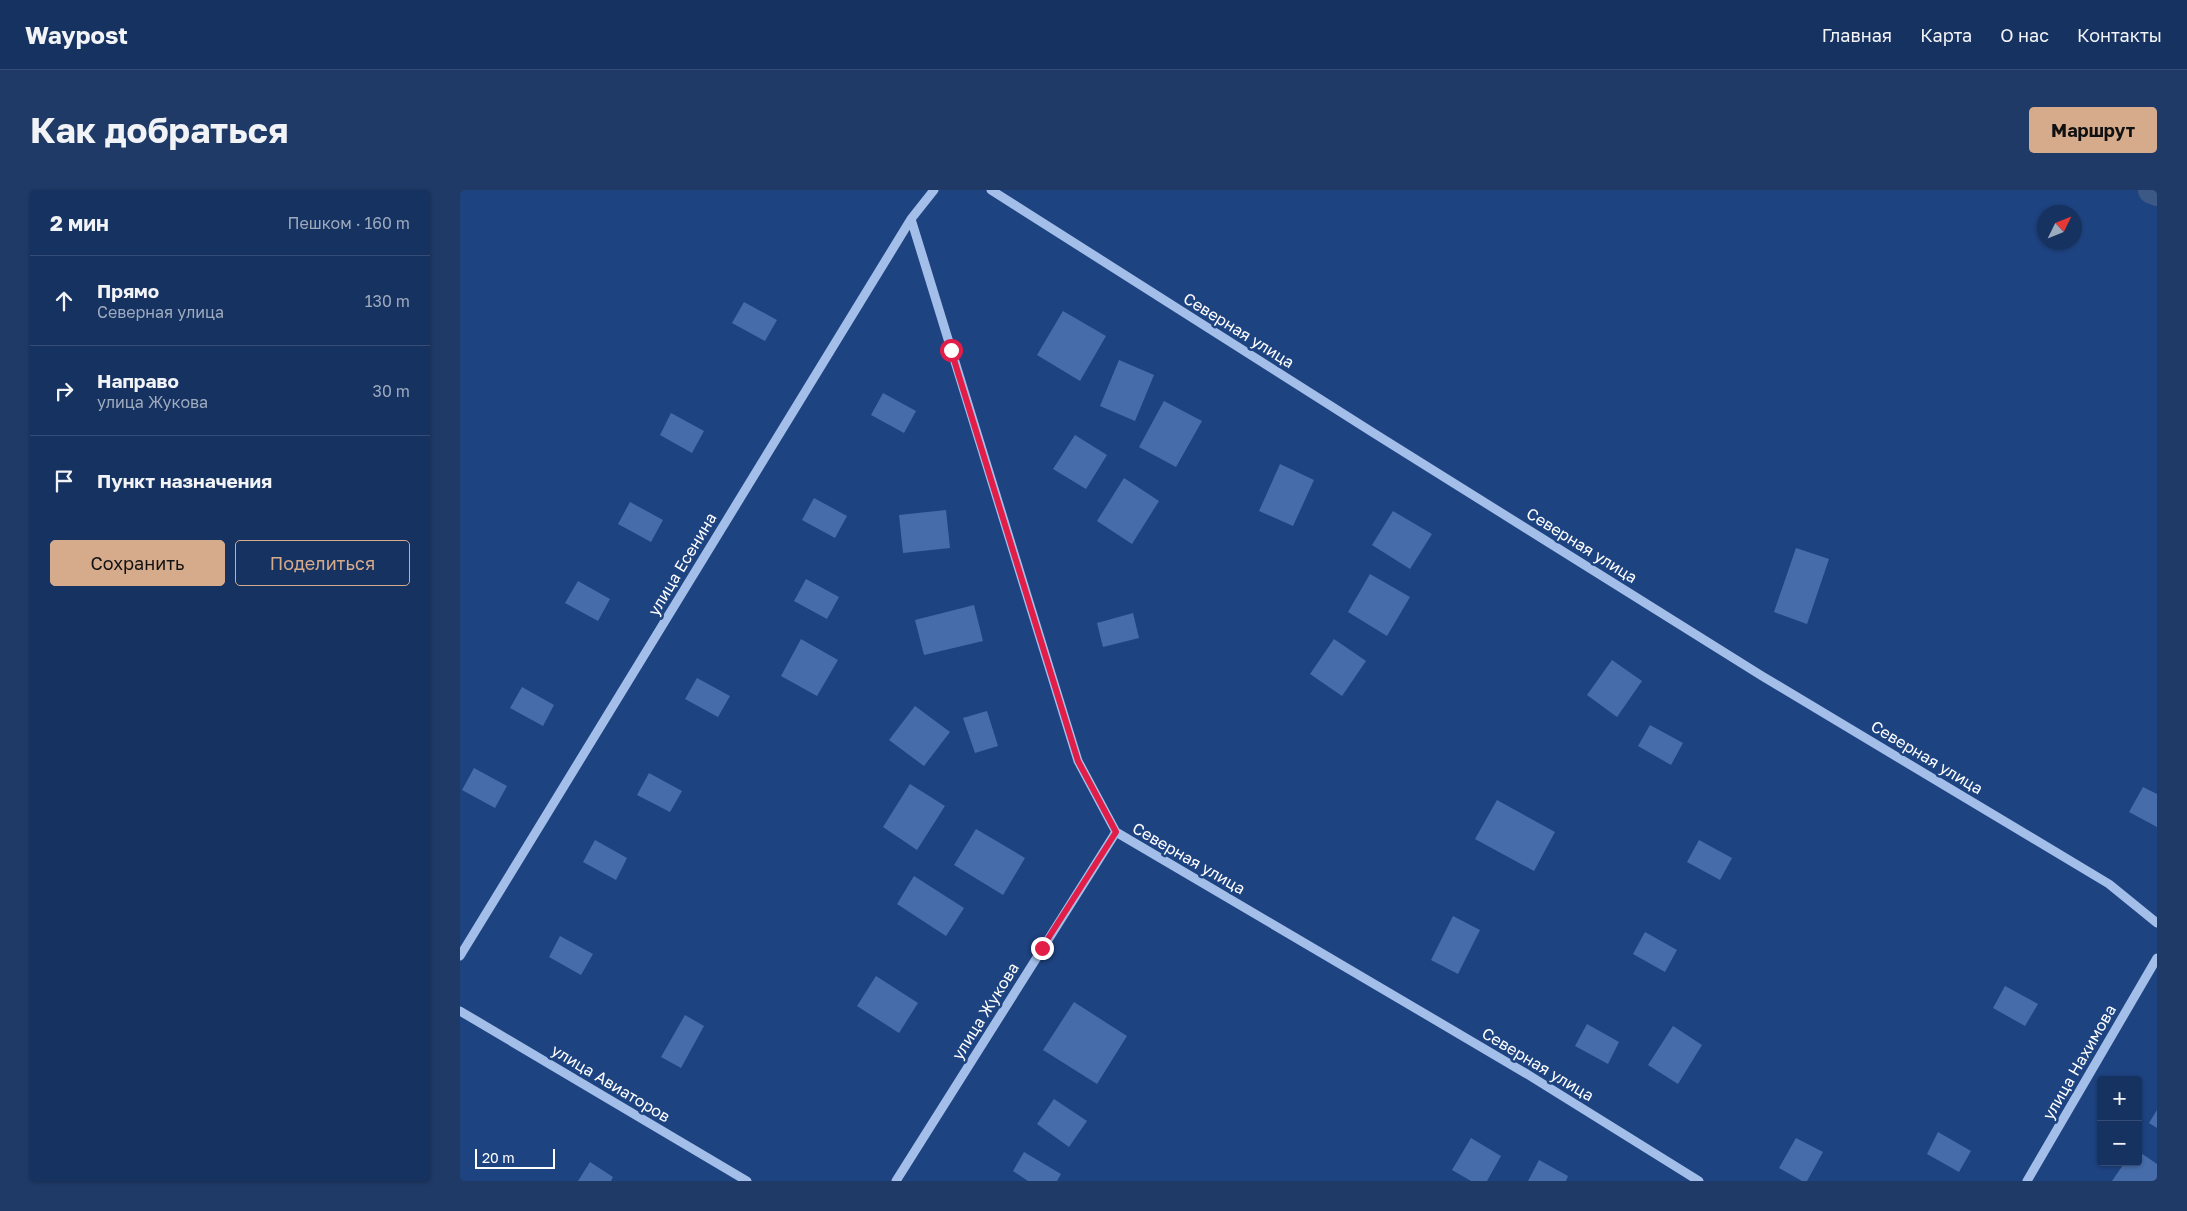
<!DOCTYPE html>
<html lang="ru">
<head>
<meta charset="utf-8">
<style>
	body { margin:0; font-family:"Golos Text",sans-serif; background:#1f3a67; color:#f1f3f6 }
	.controls { position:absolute; right:15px; bottom:15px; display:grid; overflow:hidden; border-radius:5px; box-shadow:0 1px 4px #0004 }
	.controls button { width:45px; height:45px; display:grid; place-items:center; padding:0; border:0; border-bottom:1px solid #354d76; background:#163261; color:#f1f3f6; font:25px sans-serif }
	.compass { position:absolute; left:1577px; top:15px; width:45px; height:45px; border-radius:50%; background:#163261; box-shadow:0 1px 4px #0004; rotate:47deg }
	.scale { position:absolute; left:15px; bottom:12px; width:80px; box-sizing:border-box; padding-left:5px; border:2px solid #fff; border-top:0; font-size:14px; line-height:18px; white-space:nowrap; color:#fff; -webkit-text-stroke:4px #1e4381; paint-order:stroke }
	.stop { position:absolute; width:15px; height:15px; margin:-11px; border:4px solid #e11d48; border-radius:50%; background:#fff }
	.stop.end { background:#e11d48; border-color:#fff; box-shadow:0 1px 5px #0008 }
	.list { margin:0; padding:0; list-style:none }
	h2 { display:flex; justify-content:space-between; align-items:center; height:65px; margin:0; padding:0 20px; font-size:21px }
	h2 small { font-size:16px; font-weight:400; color:#9eaabd }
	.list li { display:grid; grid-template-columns:32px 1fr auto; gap:15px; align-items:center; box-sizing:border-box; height:90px; padding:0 20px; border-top:1px solid #354d76 }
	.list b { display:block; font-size:19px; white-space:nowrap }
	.list p { margin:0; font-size:16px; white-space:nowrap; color:#9eaabd }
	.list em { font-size:16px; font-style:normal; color:#9eaabd }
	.actions { display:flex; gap:10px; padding:15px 20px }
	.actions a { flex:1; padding:11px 0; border:1px solid #d6ab8b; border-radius:5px; text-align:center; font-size:18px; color:#d6ab8b }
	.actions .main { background:#d6ab8b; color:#111 }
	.icon { flex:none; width:28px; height:28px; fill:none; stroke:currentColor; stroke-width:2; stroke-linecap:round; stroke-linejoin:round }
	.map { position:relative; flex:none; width:1697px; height:991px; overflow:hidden; border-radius:5px }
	header { display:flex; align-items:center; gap:30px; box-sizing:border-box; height:70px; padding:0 25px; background:#163261; border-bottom:1px solid #354d76 }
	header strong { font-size:24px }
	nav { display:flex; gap:28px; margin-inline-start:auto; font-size:18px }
	.intro { display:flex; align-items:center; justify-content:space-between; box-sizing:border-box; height:120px; padding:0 30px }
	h1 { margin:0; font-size:35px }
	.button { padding:12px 22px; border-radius:5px; background:#d6ab8b; color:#111; font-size:18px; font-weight:700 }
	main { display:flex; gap:30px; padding:0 30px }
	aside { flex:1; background:#163261; border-radius:5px; box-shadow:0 1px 4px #0004 }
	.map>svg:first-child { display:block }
</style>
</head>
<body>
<header>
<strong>Waypost</strong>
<nav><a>Главная</a><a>Карта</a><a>О нас</a><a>Контакты</a></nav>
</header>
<div class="intro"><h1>Как добраться</h1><a class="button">Маршрут</a></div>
<main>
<aside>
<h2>2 мин<small>Пешком · 160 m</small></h2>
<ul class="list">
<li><svg class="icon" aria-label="ahead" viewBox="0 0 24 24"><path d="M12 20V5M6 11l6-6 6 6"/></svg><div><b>Прямо</b><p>Северная улица</p></div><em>130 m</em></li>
<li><svg class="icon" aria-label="right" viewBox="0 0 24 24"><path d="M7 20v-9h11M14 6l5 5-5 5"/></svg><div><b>Направо</b><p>улица Жукова</p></div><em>30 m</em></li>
<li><svg class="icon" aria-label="arrive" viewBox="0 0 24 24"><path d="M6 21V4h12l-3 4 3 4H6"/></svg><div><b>Пункт назначения</b></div></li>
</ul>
<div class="actions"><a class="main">Сохранить</a><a>Поделиться</a></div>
</aside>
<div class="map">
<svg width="1697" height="991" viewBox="0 0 1697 991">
	<rect width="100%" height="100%" fill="#1e4381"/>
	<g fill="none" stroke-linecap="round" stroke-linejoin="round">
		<path stroke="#3c5885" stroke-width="28" d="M 1692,0 L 1697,2"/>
	</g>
	<path fill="#466daa" d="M 284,112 L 317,130 L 305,151 L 272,133 Z
		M 603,121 L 646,146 L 620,191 L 577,165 Z
		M 659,170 L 694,185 L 675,231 L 640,216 Z
		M 423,203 L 456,221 L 444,243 L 411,225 Z
		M 704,211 L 742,231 L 716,277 L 679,257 Z
		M 211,223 L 244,241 L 232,263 L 200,245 Z
		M 615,245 L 647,265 L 626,299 L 593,279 Z
		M 820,274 L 854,290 L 833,336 L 799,321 Z
		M 664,288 L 699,311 L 672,354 L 637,331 Z
		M 354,308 L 387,326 L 375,348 L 342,330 Z
		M 170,312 L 203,330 L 191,352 L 158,334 Z
		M 486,320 L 490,358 L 443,363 L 439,325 Z
		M 933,321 L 972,344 L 950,379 L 912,355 Z
		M 1336,358 L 1369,369 L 1347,434 L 1314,422 Z
		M 910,384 L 950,407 L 927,446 L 888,422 Z
		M 346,389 L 379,407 L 367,429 L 334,411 Z
		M 118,391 L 150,409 L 138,431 L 105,413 Z
		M 514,415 L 523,451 L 464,465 L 455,430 Z
		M 673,423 L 679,448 L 643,457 L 637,433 Z
		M 341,449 L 378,470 L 357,506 L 321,486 Z
		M 874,449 L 906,471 L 882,506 L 850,484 Z
		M 1152,470 L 1182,491 L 1157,527 L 1127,505 Z
		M 237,488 L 270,506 L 258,527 L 225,509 Z
		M 62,497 L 94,515 L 83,536 L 50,518 Z
		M 455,516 L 490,542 L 464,576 L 429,550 Z
		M 527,521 L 538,556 L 515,563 L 503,528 Z
		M 1190,535 L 1223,553 L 1211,575 L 1178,556 Z
		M 14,578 L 47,596 L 35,618 L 2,600 Z
		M 189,583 L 222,601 L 210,622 L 177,605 Z
		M 450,594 L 485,616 L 457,660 L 423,637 Z
		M 1683,597 L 1697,604 L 1697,637 L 1669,622 Z
		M 1037,610 L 1095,642 L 1074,681 L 1015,649 Z
		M 516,639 L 565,668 L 543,705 L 494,675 Z
		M 135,650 L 167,668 L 156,690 L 123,672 Z
		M 1239,650 L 1272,668 L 1260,690 L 1227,672 Z
		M 454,686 L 504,718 L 486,746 L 437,714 Z
		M 993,726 L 1020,740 L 998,784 L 971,770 Z
		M 1185,742 L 1217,760 L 1205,782 L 1173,764 Z
		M 100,746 L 133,764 L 121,785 L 89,767 Z
		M 416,786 L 458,813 L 439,843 L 397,816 Z
		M 1545,796 L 1578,814 L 1565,836 L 1533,818 Z
		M 614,812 L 667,846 L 637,894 L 583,860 Z
		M 225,825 L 244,836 L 221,878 L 201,867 Z
		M 1127,834 L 1159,852 L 1148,874 L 1115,856 Z
		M 1213,836 L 1242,855 L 1218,894 L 1188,875 Z
		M 594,909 L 627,931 L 609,957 L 577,934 Z
		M 1697,920 L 1697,938 L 1689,933 Z
		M 1478,942 L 1511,961 L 1499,982 L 1467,964 Z
		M 1011,948 L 1041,966 L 1027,991 L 1011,991 L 992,980 Z
		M 1336,948 L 1363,962 L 1347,991 L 1342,991 L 1319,978 Z
		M 1678,961 L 1697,974 L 1697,991 L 1652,991 L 1665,972 L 1678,972 Z
		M 564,962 L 601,984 L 597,991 L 568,991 L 553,981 Z
		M 1079,970 L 1108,986 L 1106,991 L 1068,991 Z
		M 130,972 L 153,987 L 151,991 L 118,991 Z"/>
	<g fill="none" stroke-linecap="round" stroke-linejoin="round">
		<path stroke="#a3bee9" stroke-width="9" d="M 531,0 L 912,242 L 1302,486 L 1649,694 L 1697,733
			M 451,29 L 618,571 L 656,642 L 1067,884 L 1239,991
			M 0,766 L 451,29 L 474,0
			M 0,821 L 287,991
			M 436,991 L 656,642
			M 1567,991 L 1697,768"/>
	</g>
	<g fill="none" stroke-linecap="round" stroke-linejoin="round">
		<path stroke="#e11d48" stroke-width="6" d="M 491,160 L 618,571 L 656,642 L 582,758"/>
	</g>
	<g text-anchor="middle" stroke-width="5" stroke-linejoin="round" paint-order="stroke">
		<g font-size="16" fill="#fff" stroke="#1e4381">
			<text transform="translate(779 140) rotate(32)" y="6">Северная улица</text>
			<text transform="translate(1122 355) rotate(32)" y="6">Северная улица</text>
			<text transform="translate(222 374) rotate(-59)" y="6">улица Есенина</text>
			<text transform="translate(1467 567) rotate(31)" y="6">Северная улица</text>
			<text transform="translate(729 668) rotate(30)" y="6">Северная улица</text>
			<text transform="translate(525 821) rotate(-58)" y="6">улица Жукова</text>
			<text transform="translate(1619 872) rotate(-60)" y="6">улица Нахимова</text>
			<text transform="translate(1078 874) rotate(31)" y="6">Северная улица</text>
			<text transform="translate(151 893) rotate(31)" y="6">улица Авиаторов</text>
		</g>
	</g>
</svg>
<div class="controls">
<button>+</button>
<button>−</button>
</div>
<svg class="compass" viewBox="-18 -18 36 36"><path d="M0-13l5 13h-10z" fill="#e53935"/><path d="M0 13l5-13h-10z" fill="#9eaabd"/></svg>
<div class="scale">20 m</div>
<div class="stop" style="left:491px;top:160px"></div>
<div class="stop end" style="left:582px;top:758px"></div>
</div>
</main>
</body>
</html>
